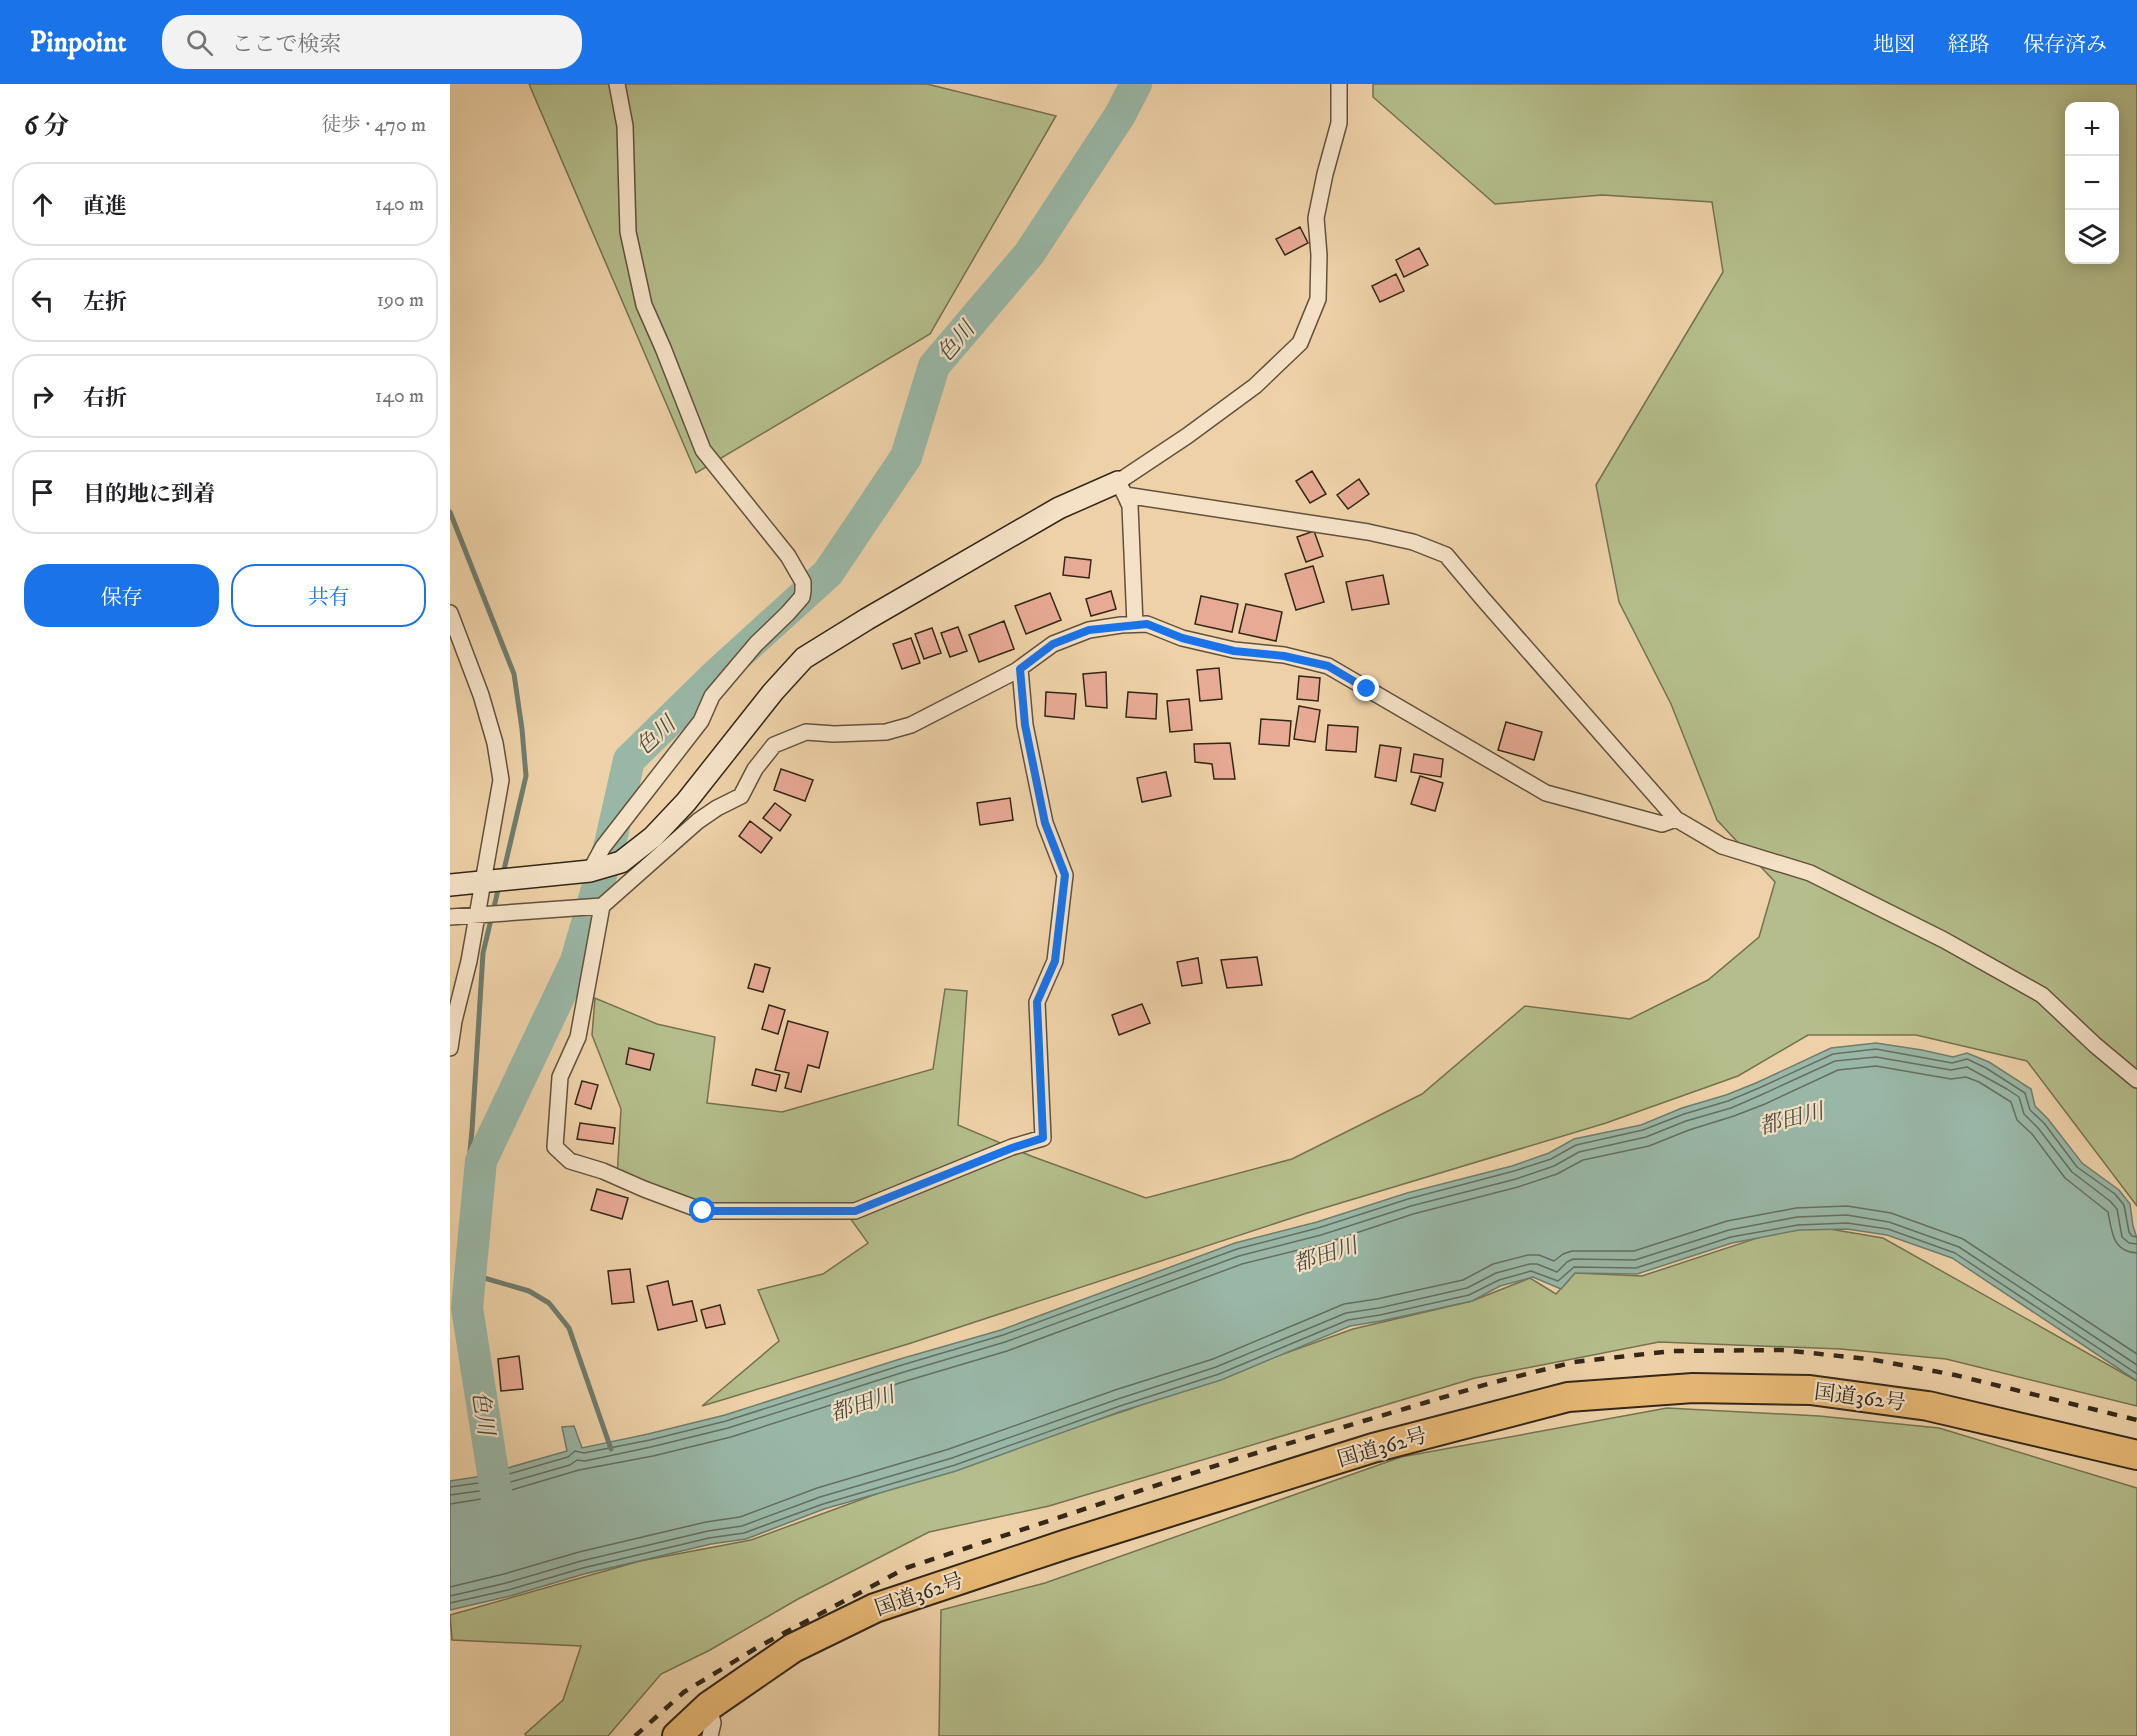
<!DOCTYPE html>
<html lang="ja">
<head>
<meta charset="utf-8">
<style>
	body { margin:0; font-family:"IM FELL DW Pica","Noto Serif JP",serif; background:#f2f2f2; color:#202124 }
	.controls { position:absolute; right:18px; top:18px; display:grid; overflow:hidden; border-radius:12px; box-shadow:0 3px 15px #0003 }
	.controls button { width:54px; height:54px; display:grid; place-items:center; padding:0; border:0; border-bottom:2px solid #e0e0e0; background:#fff; color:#202124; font:30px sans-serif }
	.stop { position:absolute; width:18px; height:18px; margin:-14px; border:4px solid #1a73e8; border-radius:50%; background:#fff }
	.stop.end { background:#1a73e8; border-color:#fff; box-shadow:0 2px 6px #0008 }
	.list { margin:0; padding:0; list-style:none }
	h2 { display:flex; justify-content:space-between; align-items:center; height:78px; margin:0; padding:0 24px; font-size:26px }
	h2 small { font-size:20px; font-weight:400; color:#757577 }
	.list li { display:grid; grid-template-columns:39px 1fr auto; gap:18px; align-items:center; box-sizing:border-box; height:84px; margin:0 12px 12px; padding:0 12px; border:2px solid #e0e0e0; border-radius:24px }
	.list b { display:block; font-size:22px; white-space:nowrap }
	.list em { font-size:20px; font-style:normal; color:#757577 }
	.actions { display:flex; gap:12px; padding:18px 24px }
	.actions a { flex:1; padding:14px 0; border:2px solid #1a73e8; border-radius:24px; text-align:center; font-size:21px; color:#1a73e8 }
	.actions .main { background:#1a73e8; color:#fff }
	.icon { flex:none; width:33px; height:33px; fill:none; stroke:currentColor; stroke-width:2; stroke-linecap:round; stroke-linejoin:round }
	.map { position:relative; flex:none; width:1687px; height:1652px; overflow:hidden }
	header { display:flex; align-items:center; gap:36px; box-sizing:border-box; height:84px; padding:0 30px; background:#1a73e8; color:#fff }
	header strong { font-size:28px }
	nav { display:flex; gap:33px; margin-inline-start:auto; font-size:21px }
	.search { width:420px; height:54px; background:#f2f2f2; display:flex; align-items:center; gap:15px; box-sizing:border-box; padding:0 21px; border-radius:24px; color:#757577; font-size:22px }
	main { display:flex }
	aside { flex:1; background:#fff }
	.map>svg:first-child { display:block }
</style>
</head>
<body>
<header>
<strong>Pinpoint</strong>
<div class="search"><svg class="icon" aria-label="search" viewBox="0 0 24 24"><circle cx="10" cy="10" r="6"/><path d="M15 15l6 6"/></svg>ここで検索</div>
<nav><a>地図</a><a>経路</a><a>保存済み</a></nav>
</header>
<main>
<aside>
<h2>6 分<small>徒歩 · 470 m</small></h2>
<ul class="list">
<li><svg class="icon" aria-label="ahead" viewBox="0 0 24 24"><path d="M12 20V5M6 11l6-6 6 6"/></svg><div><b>直進</b></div><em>140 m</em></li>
<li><svg class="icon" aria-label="left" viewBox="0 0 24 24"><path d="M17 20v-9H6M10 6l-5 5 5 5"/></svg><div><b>左折</b></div><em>190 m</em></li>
<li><svg class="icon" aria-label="right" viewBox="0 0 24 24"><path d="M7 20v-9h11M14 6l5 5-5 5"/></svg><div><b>右折</b></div><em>140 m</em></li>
<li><svg class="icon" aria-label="arrive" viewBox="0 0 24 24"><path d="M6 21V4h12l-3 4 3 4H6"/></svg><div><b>目的地に到着</b></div></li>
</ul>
<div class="actions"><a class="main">保存</a><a>共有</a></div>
</aside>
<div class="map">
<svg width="1687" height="1652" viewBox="0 0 1687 1652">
	<rect width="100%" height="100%" fill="#eed1a8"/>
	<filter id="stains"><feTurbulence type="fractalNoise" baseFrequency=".00333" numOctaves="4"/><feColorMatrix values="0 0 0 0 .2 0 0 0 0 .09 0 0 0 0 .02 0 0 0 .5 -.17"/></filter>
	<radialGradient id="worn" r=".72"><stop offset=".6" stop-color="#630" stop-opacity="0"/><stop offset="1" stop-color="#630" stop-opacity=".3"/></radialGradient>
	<path fill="#b4bd8b" stroke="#747252" stroke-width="1.5" fill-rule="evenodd" d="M 79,0 L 477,0 L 606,32 L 480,250 L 246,389 Z
		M 923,0 L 1687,0 L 1687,1122 L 1577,977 L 1466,951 L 1358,951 L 1288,992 L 1156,1039 L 854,1130 L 458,1260 L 252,1322 L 329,1257 L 308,1206 L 373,1190 L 418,1159 L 395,1127 L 246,1124 L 167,1094 L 171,1025 L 142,951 L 145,914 L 207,940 L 265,953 L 257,1019 L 332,1028 L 483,985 L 495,905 L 517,907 L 508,1041 L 581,1072 L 696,1114 L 842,1075 L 972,1010 L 1075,922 L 1180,935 L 1258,896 L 1309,853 L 1325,798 L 1267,736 L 1221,620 L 1169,518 L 1146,401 L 1273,188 L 1262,118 L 1152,111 L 1045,120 L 923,13 ZM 1620,22 L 1664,22 L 1664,176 L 1620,176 Z
		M 1350,1140 L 1433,1154 L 1687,1297 L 1687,1322 L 1496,1275 L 1391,1265 L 1209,1258 L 1025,1294 L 599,1422 L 479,1448 L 348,1515 L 260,1566 L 211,1590 L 158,1652 L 76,1652 L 75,1650 L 113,1616 L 131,1562 L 2,1556 L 0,1531 L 190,1477 L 301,1456 L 437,1406 L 677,1326 L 903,1245 L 1022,1217 L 1080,1194 L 1106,1210 L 1125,1189 L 1192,1192 Z
		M 1217,1324 L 1369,1332 L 1489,1344 L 1687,1404 L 1687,1652 L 489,1652 L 491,1526 L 595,1499 L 951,1373 Z"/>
	<path fill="#99b7a7" stroke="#707d6e" stroke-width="1.5" d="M 1426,959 L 1472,966 L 1503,973 L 1517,969 L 1539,978 L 1581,1005 L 1585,1022 L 1598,1035 L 1632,1079 L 1669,1106 L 1680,1120 L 1683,1142 L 1687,1154 L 1687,1297 L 1502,1174 L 1437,1151 L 1397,1145 L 1349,1146 L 1282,1159 L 1187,1190 L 1125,1189 L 1111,1205 L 1083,1193 L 1050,1202 L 1022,1217 L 931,1237 L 900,1242 L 771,1296 L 672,1327 L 506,1387 L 374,1425 L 296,1455 L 261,1460 L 134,1490 L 60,1512 L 0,1526 L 0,1397 L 26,1393 L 117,1367 L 112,1343 L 124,1342 L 132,1364 L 198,1350 L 275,1331 L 450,1275 L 551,1246 L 785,1159 L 867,1138 L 957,1109 L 1062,1082 L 1099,1069 L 1124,1055 L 1191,1041 L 1232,1024 L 1276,1011 L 1306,999 L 1381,964 Z"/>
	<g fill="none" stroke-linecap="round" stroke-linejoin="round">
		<path stroke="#666f60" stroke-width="1.5" d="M 0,1403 L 28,1399 L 118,1373 L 125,1367 L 134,1369 L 200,1356 L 276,1337 L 452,1281 L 553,1251 L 787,1165 L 868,1144 L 958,1115 L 1064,1087 L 1101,1075 L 1126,1061 L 1193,1046 L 1234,1030 L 1278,1017 L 1309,1004 L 1383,970 L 1426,965 L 1502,979 L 1517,975 L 1536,984 L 1575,1009 L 1580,1026 L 1594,1039 L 1627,1083 L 1665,1110 L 1674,1121 L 1679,1148 L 1682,1152 L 1687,1153
			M 0,1411 L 29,1407 L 120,1381 L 127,1376 L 135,1377 L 201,1363 L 278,1344 L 454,1288 L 555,1258 L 789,1172 L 871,1151 L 961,1122 L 1066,1095 L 1104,1082 L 1129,1068 L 1196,1053 L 1236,1037 L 1281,1024 L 1311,1011 L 1385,977 L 1426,973 L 1501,986 L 1517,983 L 1557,1005 L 1569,1013 L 1574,1030 L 1588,1044 L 1622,1088 L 1660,1117 L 1667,1125 L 1672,1153 L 1679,1159 L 1687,1160
			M 0,1420 L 31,1415 L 129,1386 L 203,1372 L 281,1353 L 456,1297 L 557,1267 L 792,1180 L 873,1160 L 963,1130 L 1068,1103 L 1107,1090 L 1133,1076 L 1199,1062 L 1239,1046 L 1284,1032 L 1315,1020 L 1388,986 L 1426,982 L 1501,995 L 1516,993 L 1529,998 L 1561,1018 L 1567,1036 L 1582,1050 L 1615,1094 L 1658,1128 C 1662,1147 1662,1168 1687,1169
			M 0,1503 L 54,1490 L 129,1468 L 256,1438 L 290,1433 L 367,1404 L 499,1365 L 665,1306 L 763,1275 L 894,1220 L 927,1215 L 1013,1196 L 1043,1180 L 1078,1171 L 1089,1171 L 1104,1177 L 1113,1170 L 1122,1167 L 1184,1167 L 1277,1137 L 1346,1124 L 1397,1122 L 1441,1129 L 1513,1155 L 1687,1270
			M 0,1512 L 56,1499 L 131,1477 L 258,1447 L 292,1442 L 370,1413 L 502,1374 L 668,1315 L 766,1283 L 896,1229 L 929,1224 L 1017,1204 L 1046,1189 L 1080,1180 L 1087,1180 L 1107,1188 L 1117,1178 L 1123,1175 L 1185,1176 L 1279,1146 L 1347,1133 L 1397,1131 L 1439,1138 L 1509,1163 L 1687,1281
			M 0,1519 L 58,1506 L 133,1484 L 259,1454 L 294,1449 L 373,1420 L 505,1381 L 670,1322 L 769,1290 L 898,1236 L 930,1231 L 1019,1211 L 1049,1196 L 1081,1187 L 1108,1197 L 1124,1183 L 1186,1184 L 1281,1153 L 1348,1141 L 1397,1139 L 1438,1145 L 1505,1169 L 1687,1290"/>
		<path stroke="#707d6e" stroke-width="5" d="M 0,428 L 64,590 L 72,645 L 76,692 L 53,790
			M 49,802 L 33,869 L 22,1046 L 10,1172 L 17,1189 L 79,1207 L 99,1219 L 119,1244 L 161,1365"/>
		<path stroke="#99b7a7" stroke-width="32" d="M 49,1427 L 17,1224 L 31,1077 L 126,877 L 160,760 L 179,676 L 268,589 L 378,489 L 456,373 L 484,282 L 579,170 L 670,31 L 686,0"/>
	</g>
	<path fill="#e8aa94" stroke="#332718" stroke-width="1.5" d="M 850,143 L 858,159 L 835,171 L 826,155 Z
		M 969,164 L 978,181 L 954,193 L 946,176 Z
		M 946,190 L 954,207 L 930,218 L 922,202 Z
		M 862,387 L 876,410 L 860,419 L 846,397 Z
		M 909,395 L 919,410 L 898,425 L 887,411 Z
		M 864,447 L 873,472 L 856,478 L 847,453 Z
		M 615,473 L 641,476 L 639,494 L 613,491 Z
		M 863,482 L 874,518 L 846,526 L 835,490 Z
		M 933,491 L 939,520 L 902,526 L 896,498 Z
		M 661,507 L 666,525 L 641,532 L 636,515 Z
		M 600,509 L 611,536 L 576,550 L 565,522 Z
		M 751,512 L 788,520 L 782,548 L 745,540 Z
		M 796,520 L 832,528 L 826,557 L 789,549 Z
		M 554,537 L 564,565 L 529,578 L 519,551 Z
		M 508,543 L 517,567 L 500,573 L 491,549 Z
		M 482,544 L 491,569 L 474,575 L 465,550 Z
		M 461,554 L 470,579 L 452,585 L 443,560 Z
		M 769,584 L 772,615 L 750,617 L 747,586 Z
		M 656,588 L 657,624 L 636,622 L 633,590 Z
		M 849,592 L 870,594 L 868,617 L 847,615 Z
		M 596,608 L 626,610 L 624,635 L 595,632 Z
		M 678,608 L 707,610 L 706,635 L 676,633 Z
		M 739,615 L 742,646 L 720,648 L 717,617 Z
		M 849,622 L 870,626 L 865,658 L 844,655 Z
		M 811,635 L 841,637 L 839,662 L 809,660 Z
		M 1056,638 L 1092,648 L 1084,676 L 1048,666 Z
		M 878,641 L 908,643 L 906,668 L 876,666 Z
		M 780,659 L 785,695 L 764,695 L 762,680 L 745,678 L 744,660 Z
		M 930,661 L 951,664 L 946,697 L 925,693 Z
		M 964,670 L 993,675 L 991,693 L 961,688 Z
		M 331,685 L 363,696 L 355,717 L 324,706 Z
		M 716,688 L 721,712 L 692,718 L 687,694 Z
		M 970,692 L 993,699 L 985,727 L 961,720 Z
		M 560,714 L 563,736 L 530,741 L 527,719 Z
		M 325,719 L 341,731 L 330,747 L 313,734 Z
		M 300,737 L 322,754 L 311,769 L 289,752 Z
		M 807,873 L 812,901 L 777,904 L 771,876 Z
		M 748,874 L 752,899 L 732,902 L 727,878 Z
		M 305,880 L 320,884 L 313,908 L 298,904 Z
		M 692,920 L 700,939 L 669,951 L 662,931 Z
		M 319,921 L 335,926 L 328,950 L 312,945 Z
		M 338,937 L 378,948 L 369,984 L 358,981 L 351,1008 L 335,1004 L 339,989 L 325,986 Z
		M 179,964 L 204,970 L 200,986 L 176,980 Z
		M 306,985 L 330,991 L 326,1007 L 302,1001 Z
		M 132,997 L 148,1001 L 141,1025 L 125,1020 Z
		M 130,1039 L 165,1044 L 163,1060 L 127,1055 Z
		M 147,1105 L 178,1114 L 172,1135 L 141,1126 Z
		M 180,1185 L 184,1218 L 162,1220 L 158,1187 Z
		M 218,1197 L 223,1221 L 242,1217 L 247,1237 L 208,1246 L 197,1202 Z
		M 270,1221 L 275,1240 L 256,1244 L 251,1226 Z
		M 69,1272 L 73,1305 L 51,1307 L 48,1275 Z"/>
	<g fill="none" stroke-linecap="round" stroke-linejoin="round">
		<g stroke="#62523c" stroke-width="18">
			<path id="street" d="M 889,0 L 889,39 L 875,90 L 866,134 L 869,171 L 868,215 L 850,259 L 805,302 L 737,352 L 668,398 L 675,411 L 918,448 L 963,458 L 996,471 L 1033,515 L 1226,735 L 1272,762 L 1360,789 L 1494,856 L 1592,911 L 1645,961 L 1687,996
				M 675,411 L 680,422 L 685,540
				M 0,529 L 31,611 L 45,659 L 51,696 L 19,877 L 4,937 L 0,964
				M 140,787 L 153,763 L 251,637 L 262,612 L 306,560 L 338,529 L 352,513 L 353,507 L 353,498 L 338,472 L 253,366 L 213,264 L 194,221 L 178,148 L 175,42 L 167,0
				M 152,822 L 128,953 L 110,993 L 105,1063 L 120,1077 L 153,1087 L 194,1105 L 253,1127 L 405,1127 L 562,1063 L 593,1054 L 587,918 L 605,877 L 615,791 L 595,739 L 575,641 L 570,585
				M 0,833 L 152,822 L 248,737 L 267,724 L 291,712 L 305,685 L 324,661 L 356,648 L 384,650 L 436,648 L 461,641 L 566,587 L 603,560 L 639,546 L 671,541 L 697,540 L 732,554 L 784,566 L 834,571 L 878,582 L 1096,709 L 1212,740 L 1226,735
				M 259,1622 L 263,1639 L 260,1652"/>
		</g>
		<g stroke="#332718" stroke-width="24">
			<path id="secondary" d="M 0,801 L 140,787 L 171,778 L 203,753 L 236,718 L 323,608 L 354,574 L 417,535 L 609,424 L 668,398"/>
		</g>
		<g stroke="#332718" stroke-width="32">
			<path id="highway" d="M 227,1652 L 259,1622 L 343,1564 L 425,1524 L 617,1460 L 923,1364 L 1118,1313 L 1243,1304 L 1360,1306 L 1478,1322 L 1687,1371"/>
		</g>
		<use href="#street" stroke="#f4e1c6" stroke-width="15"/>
		<use href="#secondary" stroke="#f4e1c6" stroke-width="21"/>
		<use href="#highway" stroke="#e7b874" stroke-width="28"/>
		<path stroke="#332718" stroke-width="4.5" stroke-dasharray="10 10" stroke-linecap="butt" d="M 185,1652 L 234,1608 L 308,1563 L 456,1484 L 783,1376 L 1041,1299 L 1124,1278 L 1222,1267 L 1331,1266 L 1419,1275 L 1505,1291 L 1687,1336"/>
	</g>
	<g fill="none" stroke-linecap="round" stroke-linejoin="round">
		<path stroke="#1a73e8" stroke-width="8" d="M 253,1127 L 405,1127 L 562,1064 L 593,1054 L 587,918 L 605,877 L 615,791 L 595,739 L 575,641 L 570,585 L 603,560 L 639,546 L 697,540 L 732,554 L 784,567 L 834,572 L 878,582 L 917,605"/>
	</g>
	<g text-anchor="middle" stroke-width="4.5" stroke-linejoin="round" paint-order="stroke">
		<g font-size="21" fill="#332718" stroke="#f4e1c6">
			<text transform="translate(1410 1313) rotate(7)" y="7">国道362号</text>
			<text transform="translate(932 1363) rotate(-16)" y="7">国道362号</text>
			<text transform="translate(469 1510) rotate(-19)" y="7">国道362号</text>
		</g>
		<g font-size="22" font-style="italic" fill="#4c4b3c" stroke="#f4e1c6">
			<text transform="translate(505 257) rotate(-50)" y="8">色川</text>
			<text transform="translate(205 651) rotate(-43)" y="8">色川</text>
			<text transform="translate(1341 1034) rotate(-15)" y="8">都田川</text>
			<text transform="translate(875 1170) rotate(-18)" y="8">都田川</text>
			<text transform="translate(412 1319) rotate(-18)" y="8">都田川</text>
			<text transform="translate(34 1329) rotate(81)" y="8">色川</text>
		</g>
	</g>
	<rect width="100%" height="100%" filter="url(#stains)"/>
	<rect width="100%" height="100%" fill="url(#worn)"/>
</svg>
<div class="controls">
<button>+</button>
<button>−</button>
<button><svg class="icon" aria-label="layers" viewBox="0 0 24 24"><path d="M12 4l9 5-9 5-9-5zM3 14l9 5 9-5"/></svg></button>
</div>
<div class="stop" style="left:253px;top:1127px"></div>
<div class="stop end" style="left:917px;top:605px"></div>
</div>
</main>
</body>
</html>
